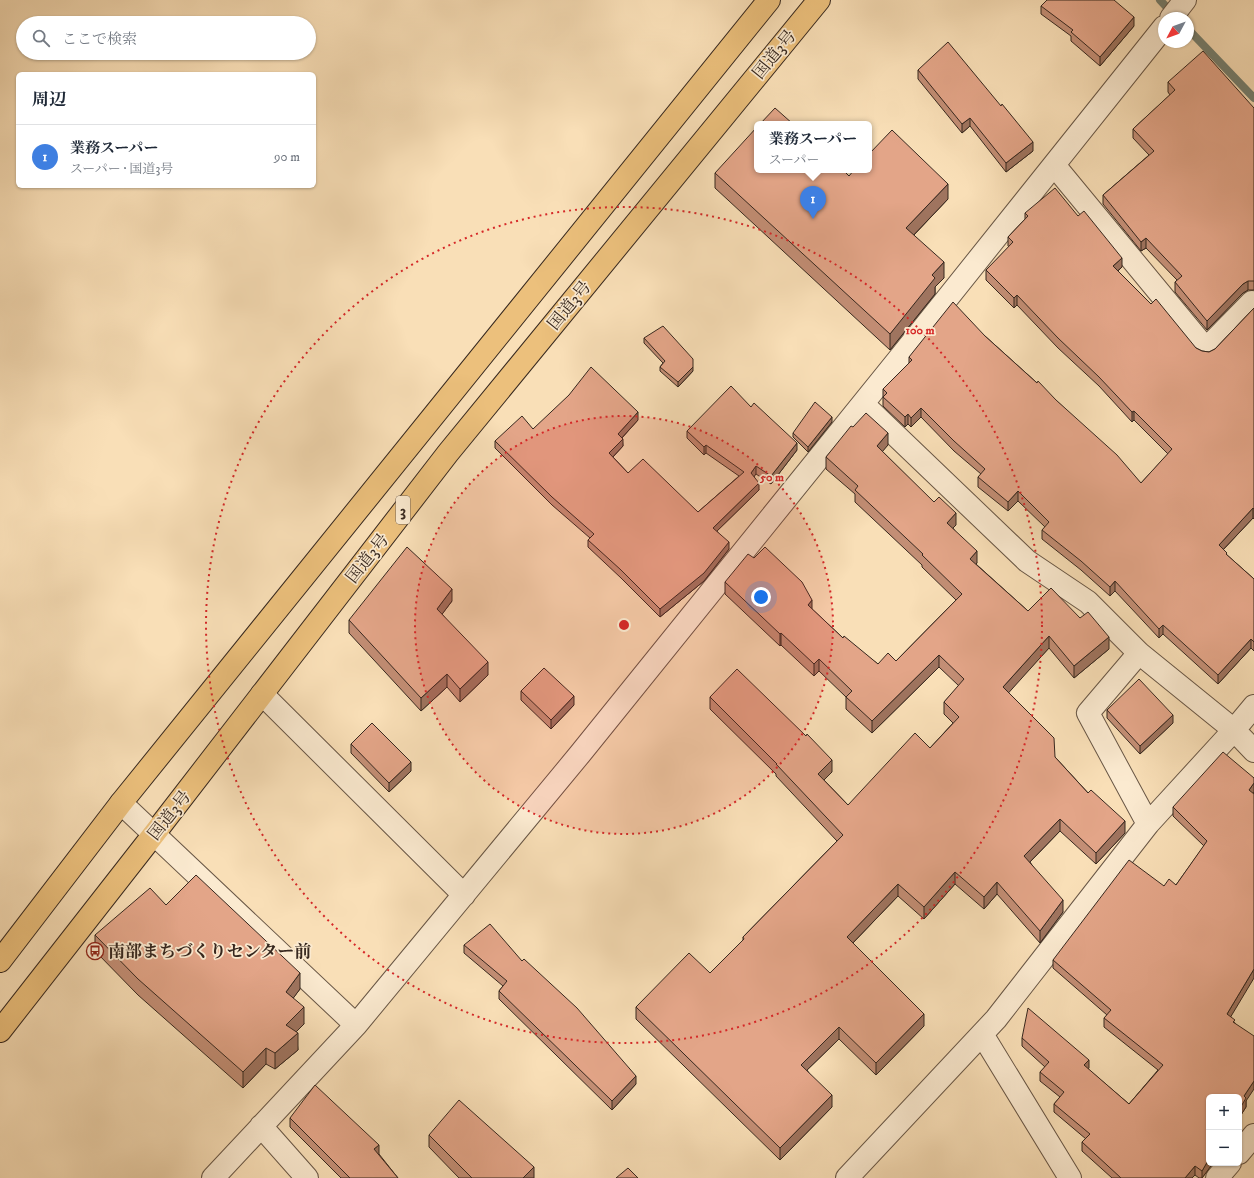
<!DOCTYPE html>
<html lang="ja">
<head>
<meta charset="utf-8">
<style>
	body { margin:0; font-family:"IM FELL DW Pica","Noto Serif JP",serif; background:#f6f6f7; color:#1f2937 }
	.controls { position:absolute; right:12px; bottom:12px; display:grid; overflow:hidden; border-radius:6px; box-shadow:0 1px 3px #0004 }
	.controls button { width:36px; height:36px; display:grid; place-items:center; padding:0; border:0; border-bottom:1px solid #e0e1e3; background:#fff; color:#1f2937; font:20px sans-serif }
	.compass { position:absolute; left:1158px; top:12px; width:36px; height:36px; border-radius:50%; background:#fff; box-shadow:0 1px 3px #0004; rotate:229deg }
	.you { position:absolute; left:761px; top:597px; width:14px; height:14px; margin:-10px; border:3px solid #fff; border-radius:50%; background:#1a73e8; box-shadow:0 0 0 6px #1a73e833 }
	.badge { display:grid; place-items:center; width:26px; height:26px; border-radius:50%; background:#b45309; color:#fff; font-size:13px; font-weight:700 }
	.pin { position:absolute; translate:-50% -33px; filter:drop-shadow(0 1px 2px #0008) }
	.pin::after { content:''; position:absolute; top:21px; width:14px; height:12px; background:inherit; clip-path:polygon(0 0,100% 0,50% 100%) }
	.popup { position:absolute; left:754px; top:121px; width:118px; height:52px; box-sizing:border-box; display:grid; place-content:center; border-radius:6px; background:#fff; filter:drop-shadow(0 1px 3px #0005); font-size:13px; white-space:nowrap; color:#747a83 }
	.popup b { font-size:15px; color:#1f2937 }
	.popup::after { content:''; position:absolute; left:50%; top:100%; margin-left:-8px; border:8px solid transparent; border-top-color:#fff }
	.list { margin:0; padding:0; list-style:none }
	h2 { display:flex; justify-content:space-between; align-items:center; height:52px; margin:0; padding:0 16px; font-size:17px }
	h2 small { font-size:13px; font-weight:400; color:#747a83 }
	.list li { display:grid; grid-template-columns:26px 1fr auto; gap:12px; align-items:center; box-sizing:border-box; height:64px; padding:0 16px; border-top:1px solid #e0e1e3 }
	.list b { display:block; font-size:15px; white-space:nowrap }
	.list p { margin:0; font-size:13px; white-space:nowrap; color:#747a83 }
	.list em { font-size:13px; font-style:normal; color:#747a83 }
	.icon { flex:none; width:22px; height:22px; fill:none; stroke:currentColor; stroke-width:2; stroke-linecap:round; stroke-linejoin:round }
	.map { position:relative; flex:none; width:1254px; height:1178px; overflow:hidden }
	.search { position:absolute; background:#fff; box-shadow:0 1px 3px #0004; left:16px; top:16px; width:300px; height:44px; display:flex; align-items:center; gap:10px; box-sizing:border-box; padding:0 14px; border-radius:22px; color:#747a83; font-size:15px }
	.panel { position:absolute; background:#fff; box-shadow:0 1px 3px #0004; left:16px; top:72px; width:300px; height:116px; border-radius:6px }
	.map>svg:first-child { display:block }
</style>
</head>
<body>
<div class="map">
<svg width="1254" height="1178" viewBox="0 0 1254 1178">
	<rect width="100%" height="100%" fill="#f9dfb7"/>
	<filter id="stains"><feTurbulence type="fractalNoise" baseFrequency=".005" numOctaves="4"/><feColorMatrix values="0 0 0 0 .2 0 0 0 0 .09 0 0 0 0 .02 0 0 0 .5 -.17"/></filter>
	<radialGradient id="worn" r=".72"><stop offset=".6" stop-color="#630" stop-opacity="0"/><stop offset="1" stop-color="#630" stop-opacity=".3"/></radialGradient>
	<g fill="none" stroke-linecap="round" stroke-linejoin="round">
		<path stroke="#758172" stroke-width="8" d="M 1160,0 L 1173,14
			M 1188,29 L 1254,98"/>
		<g stroke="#685645" stroke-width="24">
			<path id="minor" d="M 1171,18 L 1185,0
				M 1054,165 L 1206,349 L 1252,302 L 1254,304
				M 863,404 L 1027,561 L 1088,602 L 1139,653 L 1234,730 L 1254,751
				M 1139,653 L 1088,713 L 1148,824
				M 262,694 L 464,895
				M 121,803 L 356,1025
				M 982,1034 L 1070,1178
				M 261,1126 L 307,1178
				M 1239,1153 L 1254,1135
				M 213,1178 L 356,1025 L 580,754 L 902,355 L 1164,27
				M 847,1178 L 996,1019 L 1148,824 L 1234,730 L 1254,706
				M 1217,1178 L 1230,1163"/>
		</g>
		<g stroke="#37281f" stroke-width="24">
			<path id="highway" d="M 0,961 L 121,803 L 769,0
				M 0,1031 L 154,834 L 448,453 L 819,0"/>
		</g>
		<use href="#minor" stroke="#fbead0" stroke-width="22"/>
		<use href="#highway" stroke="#ecc07c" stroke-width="22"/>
	</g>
	<path fill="#c38e75" stroke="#37281f" d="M 1041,6 L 1134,26 L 1100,66 L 1071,41 L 1071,36 L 1041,14 Z
		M 918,70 L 1033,151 L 1006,172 L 970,126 L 962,133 L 918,79 Z
		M 1168,82 L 1254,108 L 1254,290 L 1248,290 L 1243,293 L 1207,330 L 1175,292 L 1175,282 L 1177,280 L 1146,248 L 1141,251 L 1103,204 L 1103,195 L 1149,155 L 1133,138 L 1133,129 L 1170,95 L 1168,92 Z
		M 715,173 L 849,176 L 948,199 L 914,235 L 944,278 L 935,287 L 935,294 L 890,350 L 715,188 Z
		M 1025,213 L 1078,216 L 1122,267 L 1118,271 L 1151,304 L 1196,348 L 1202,351 L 1209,352 L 1215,349 L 1254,308 L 1254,519 L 1253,518 L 1223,550 L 1227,555 L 1254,579 L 1254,651 L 1251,648 L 1218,684 L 1163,634 L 1159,638 L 1115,591 L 1110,596 L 1081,570 L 1042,539 L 1042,530 L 1045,527 L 1018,501 L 1008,511 L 978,487 L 978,477 L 981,474 L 954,451 L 921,417 L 911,427 L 908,424 L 905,427 L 883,406 L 883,389 L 909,363 L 909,357 L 985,336 L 1056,400 L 1141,483 L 1168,454 L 1134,420 L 1132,422 L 1099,386 L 1058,348 L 1017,305 L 1014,308 L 986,280 L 986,270 L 1009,247 L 1008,246 L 1008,237 L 1025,219 Z
		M 644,338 L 693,371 L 678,387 L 660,371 L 660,367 L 663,363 L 644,343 Z
		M 751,407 L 797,450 L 771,484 L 756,474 L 754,476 L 759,490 L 717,531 L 729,549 L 704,581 L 660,617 L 621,578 L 588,547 L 588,540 L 590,538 L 552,505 L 495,448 L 495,441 L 533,429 L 638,420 L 622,438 L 623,446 L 613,457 L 628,473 L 698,512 L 739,476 L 706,453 L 704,455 L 687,438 L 687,431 Z
		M 832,422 L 808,452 L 793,437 L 793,433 Z
		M 853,427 L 888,445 L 882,451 L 956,525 L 953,528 L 977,563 L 976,564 L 1028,611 L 1109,649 L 1074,678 L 1049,648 L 1008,692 L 1055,757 L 1125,833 L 1096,864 L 1060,831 L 1030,862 L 1063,912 L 1040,943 L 997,894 L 984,909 L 955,884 L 924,919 L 898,896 L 853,943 L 924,1026 L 876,1075 L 839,1039 L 807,1070 L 832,1107 L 780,1160 L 636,1019 L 636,1007 L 710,973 L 743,940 L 743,937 L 837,841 L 776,776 L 776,774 L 710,709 L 710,697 L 832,772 L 824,780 L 848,805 L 930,748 L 953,723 L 944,714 L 944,702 L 959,686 L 939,667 L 872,733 L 846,709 L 846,697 L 819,671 L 814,676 L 781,645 L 780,646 L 725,594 L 725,582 L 812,609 L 843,638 L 878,664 L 896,661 L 956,600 L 922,567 L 922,565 L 855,502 L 855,494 L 826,469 L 826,457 Z
		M 452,601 L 442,614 L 488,675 L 460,702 L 447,687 L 421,711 L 349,633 L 349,620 Z
		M 521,691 L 574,705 L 551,729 L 521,700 Z
		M 1107,710 L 1173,723 L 1140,754 L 1107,718 Z
		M 351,744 L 411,771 L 389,792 L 351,753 Z
		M 1254,778 L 1254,792 L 1253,793 L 1230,1017 L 1235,1023 L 1246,1101 L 1246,1107 L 1239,1118 L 1239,1097 L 1208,1170 L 1202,1178 L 1199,1178 L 1195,1175 L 1192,1178 L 1112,1178 L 1082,1151 L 1082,1142 L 1086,1139 L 1054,1112 L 1054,1104 L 1060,1097 L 1040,1081 L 1040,1072 L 1045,1067 L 1022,1046 L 1022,1038 L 1089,1068 L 1088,1069 L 1129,1104 L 1158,1070 L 1104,1027 L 1104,1018 L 1107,1015 L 1053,968 L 1053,960 L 1164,886 L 1176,885 L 1204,846 L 1173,816 L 1173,807 Z
		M 166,905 L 300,989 L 293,998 L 304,1024 L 296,1032 L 298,1050 L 275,1069 L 266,1064 L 243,1088 L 138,995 L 95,951 L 95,935 Z
		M 464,945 L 522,961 L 636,1084 L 612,1110 L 499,999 L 499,991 L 503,986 L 464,953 Z
		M 290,1118 L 379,1154 L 398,1178 L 341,1178 L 290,1127 Z
		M 429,1135 L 534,1178 L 459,1178 L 429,1147 Z"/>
	<path fill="#9f745f" stroke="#37281f" d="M 1134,17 L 1134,26 L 1100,66 L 1100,57 Z
		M 970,118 L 970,126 L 962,133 L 962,124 Z
		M 1033,142 L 1033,151 L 1006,172 L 1006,163 Z
		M 948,184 L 948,199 L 906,243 L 906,228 Z
		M 1146,238 L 1146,248 L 1141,251 L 1141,242 Z
		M 1122,258 L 1122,267 L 1113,275 L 1113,266 Z
		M 944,262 L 944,278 L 935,287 L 935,294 L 890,350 L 890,334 L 932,275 Z
		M 1248,281 L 1248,290 L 1243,293 L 1207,330 L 1207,321 L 1243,284 Z
		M 1017,295 L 1017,305 L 1014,308 L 1014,298 Z
		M 693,367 L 693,371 L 678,387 L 678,382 Z
		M 921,408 L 921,417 L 911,427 L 911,418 Z
		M 1134,411 L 1134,420 L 1132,422 L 1132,412 Z
		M 638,412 L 638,420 L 618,442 L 618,434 Z
		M 908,414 L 908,424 L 905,427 L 905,417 Z
		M 832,417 L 832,422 L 808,452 L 808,447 Z
		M 888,433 L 888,445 L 877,458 L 877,446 Z
		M 623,439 L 623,446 L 609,461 L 609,453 Z
		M 797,443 L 797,450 L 771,484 L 771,476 Z
		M 706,445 L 706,453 L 704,455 L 704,447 Z
		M 756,466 L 756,474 L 751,481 L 751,473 Z
		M 759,483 L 759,490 L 713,535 L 713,528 Z
		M 1018,491 L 1018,501 L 1008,511 L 1008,502 Z
		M 1253,508 L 1253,518 L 1219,554 L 1219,545 Z
		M 956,513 L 956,525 L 947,534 L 947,523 Z
		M 729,542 L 729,549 L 704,581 L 660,617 L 660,609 Z
		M 977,551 L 977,563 L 970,571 L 970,559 Z
		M 1115,581 L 1115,591 L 1110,596 L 1110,587 Z
		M 452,589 L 452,601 L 437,621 L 437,609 Z
		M 812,600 L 812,612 L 808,605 Z
		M 1163,625 L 1163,634 L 1159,638 L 1159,629 Z
		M 781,633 L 781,645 L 780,646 L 780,634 Z
		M 1049,636 L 1049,648 L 1003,699 L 1003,687 Z
		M 1109,637 L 1109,649 L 1074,678 L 1074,666 Z
		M 1251,639 L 1251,648 L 1218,684 L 1218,675 Z
		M 939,655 L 939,667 L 872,733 L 872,721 Z
		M 819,659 L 819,671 L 814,676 L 814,664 Z
		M 488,662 L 488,675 L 460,702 L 460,689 Z
		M 447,674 L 447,687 L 421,711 L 421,698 Z
		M 574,696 L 574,705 L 551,729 L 551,720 Z
		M 1173,715 L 1173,723 L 1140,754 L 1140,746 Z
		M 832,760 L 832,772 L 818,786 L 818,774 Z
		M 411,762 L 411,771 L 389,792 L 389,783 Z
		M 1254,783 L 1254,792 L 1249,799 L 1249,790 Z
		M 1060,819 L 1060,831 L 1024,868 L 1024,856 Z
		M 1125,821 L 1125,833 L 1096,864 L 1096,853 Z
		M 955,872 L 955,884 L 924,919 L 924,907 Z
		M 997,882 L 997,894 L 984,909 L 984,897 Z
		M 898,884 L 898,896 L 847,949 L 847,937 Z
		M 1063,900 L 1063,912 L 1040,943 L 1040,931 Z
		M 1254,969 L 1254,978 L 1227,1023 L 1227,1014 Z
		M 300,973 L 300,989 L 286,1008 L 286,992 Z
		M 304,1007 L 304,1024 L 286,1042 L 286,1025 Z
		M 924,1014 L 924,1026 L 876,1075 L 876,1063 Z
		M 839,1027 L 839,1039 L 801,1076 L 801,1065 Z
		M 298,1033 L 298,1050 L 275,1069 L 275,1053 Z
		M 266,1048 L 266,1064 L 243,1088 L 243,1072 Z
		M 1089,1060 L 1089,1068 L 1084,1074 L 1084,1065 Z
		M 636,1076 L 636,1084 L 612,1110 L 612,1101 Z
		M 1254,1081 L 1254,1089 L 1246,1101 L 1246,1107 L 1239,1118 L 1239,1110 L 1244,1096 Z
		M 832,1095 L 832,1107 L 780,1160 L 780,1148 Z
		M 379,1145 L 379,1154 L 374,1159 L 374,1149 Z
		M 1209,1159 L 1209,1163 L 1213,1163 L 1208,1170 L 1202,1178 L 1202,1171 Z
		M 1195,1166 L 1195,1175 L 1192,1178 L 1185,1178 Z
		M 534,1167 L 534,1178 L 523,1178 Z"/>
	<path fill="#e3a588" stroke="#37281f" d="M 1047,0 L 1114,0 L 1134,17 L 1100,57 L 1071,32 L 1073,30 L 1041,6 Z
		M 948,42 L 1001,106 L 1002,104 L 1033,142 L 1006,163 L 970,118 L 962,124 L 918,70 Z
		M 1203,51 L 1254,108 L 1254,281 L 1248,281 L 1243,284 L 1207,321 L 1175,282 L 1182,276 L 1146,238 L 1141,242 L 1103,195 L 1154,151 L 1133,129 L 1175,90 L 1168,82 Z
		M 775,108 L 793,124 L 760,124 Z
		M 757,127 L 757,170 L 843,170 L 849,176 L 854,170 L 869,170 L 869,154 L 892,130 L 948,184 L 906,228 L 944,262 L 932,275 L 935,278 L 890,334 L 715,173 Z
		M 1055,188 L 1078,216 L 1084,211 L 1122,258 L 1113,266 L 1151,304 L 1156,299 L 1196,348 L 1202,351 L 1209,352 L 1215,349 L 1254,308 L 1254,509 L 1253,508 L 1219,545 L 1227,553 L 1226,554 L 1254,579 L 1254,642 L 1251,639 L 1218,675 L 1163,625 L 1159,629 L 1115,581 L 1110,587 L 1081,561 L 1042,530 L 1049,522 L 1018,491 L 1008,502 L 978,477 L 985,469 L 954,441 L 921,408 L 911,418 L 908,414 L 905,417 L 883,397 L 887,393 L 883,389 L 912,360 L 909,357 L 953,302 L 985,336 L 1037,383 L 1038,381 L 1056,400 L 1117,455 L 1141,483 L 1172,449 L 1134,411 L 1132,412 L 1099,377 L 1058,338 L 1017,295 L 1014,298 L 986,270 L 1013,242 L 1008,237 L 1028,216 L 1025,213 Z
		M 663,326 L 693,359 L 693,367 L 678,382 L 660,367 L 665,361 L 644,338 Z
		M 591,367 L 638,412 L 618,434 L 623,439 L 609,453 L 628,473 L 643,459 L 698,512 L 744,472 L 706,445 L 704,447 L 687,431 L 731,386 L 751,407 L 754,403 L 797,443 L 771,476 L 756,466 L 751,473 L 759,483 L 713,528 L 729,542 L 704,573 L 660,609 L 621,570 L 588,540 L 594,534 L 552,497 L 495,441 L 522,416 L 533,429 L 569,395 Z
		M 815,402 L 832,417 L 808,447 L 793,433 Z
		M 866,413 L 888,433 L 877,446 L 934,502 L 939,497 L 956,513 L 947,523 L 977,551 L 970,559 L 1028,611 L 1051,588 L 1080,618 L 1088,612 L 1109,637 L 1074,666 L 1049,636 L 1003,687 L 1054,738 L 1055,757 L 1088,793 L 1091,790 L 1125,821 L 1096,853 L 1060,819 L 1024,856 L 1063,900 L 1040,931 L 997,882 L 984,897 L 955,872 L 924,907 L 898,884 L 847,937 L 924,1014 L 876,1063 L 839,1027 L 801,1065 L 832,1095 L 780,1148 L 636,1007 L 689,953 L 710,973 L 744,939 L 743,937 L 843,835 L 776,764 L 777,764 L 710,697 L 737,669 L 806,736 L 807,734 L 832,760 L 818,774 L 848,805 L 915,733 L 930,748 L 959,717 L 944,702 L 964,679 L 939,655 L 872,721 L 846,697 L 852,691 L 819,659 L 814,664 L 781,633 L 780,634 L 725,582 L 748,554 L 754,558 L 765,547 L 802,582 L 812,600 L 808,605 L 843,638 L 844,636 L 878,664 L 888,653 L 896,661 L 962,594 L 922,555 L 923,554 L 855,490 L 858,486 L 826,457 L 851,426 L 853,427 Z
		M 407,547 L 452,589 L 437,609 L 488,662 L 460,689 L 447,674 L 421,698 L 349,620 Z
		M 544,668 L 574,696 L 551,720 L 521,691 Z
		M 1139,679 L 1173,715 L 1140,746 L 1107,710 Z
		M 372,723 L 411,762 L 389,783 L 351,744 Z
		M 1223,752 L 1254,778 L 1254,783 L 1249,790 L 1254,794 L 1254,969 L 1227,1014 L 1235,1020 L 1233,1022 L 1254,1036 L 1254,1081 L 1244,1096 L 1246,1098 L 1239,1110 L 1239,1097 L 1209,1097 L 1209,1159 L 1202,1171 L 1195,1166 L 1185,1178 L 1121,1178 L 1082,1142 L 1090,1134 L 1054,1104 L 1064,1092 L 1040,1072 L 1049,1062 L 1022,1038 L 1028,1008 L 1089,1060 L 1084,1065 L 1129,1104 L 1163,1065 L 1104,1018 L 1111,1010 L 1053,960 L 1129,860 L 1164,886 L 1169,879 L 1176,885 L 1207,841 L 1173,807 Z
		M 196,875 L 300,973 L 286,992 L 304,1007 L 286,1025 L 298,1033 L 275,1053 L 266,1048 L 243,1072 L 138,979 L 95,935 L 150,888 L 166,905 Z
		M 490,924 L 522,961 L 524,959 L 577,1008 L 636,1076 L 612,1101 L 499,991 L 507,981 L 464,945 Z
		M 315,1085 L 379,1145 L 374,1149 L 398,1178 L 350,1178 L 290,1118 Z
		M 459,1100 L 534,1167 L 523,1178 L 472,1178 L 429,1135 Z
		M 628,1168 L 638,1178 L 616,1178 Z"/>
	<circle cx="624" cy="625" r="209" fill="#d62828" fill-opacity=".12"/>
	<g fill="none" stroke="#d62828" stroke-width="2" stroke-dasharray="2 4">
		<circle cx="624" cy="625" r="209"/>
		<circle cx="624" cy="625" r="418"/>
	</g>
	<defs>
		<g id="bus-ring" transform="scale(0.9)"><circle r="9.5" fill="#fbead0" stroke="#8f2418" stroke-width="1.5"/><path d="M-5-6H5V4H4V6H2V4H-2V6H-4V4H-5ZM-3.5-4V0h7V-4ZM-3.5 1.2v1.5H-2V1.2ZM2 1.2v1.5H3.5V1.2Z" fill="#8f2418"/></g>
	</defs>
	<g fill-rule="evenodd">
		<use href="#bus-ring" x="95" y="951"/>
	</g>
	<g text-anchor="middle" stroke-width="3.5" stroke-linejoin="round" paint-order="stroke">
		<rect fill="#fbead0" stroke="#726254" stroke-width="1" x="396" y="496" width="14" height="28" rx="3"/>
		<g font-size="16" font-weight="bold" fill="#37281f">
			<text x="403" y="516">3</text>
		</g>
		<g font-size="17" fill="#37281f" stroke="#fbead0">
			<text transform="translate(774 54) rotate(-51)" y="6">国道3号</text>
			<text transform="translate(569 305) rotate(-51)" y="6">国道3号</text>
			<text transform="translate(367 558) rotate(-52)" y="6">国道3号</text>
			<text transform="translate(169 815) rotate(-52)" y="6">国道3号</text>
		</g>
		<g font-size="17" font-weight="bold" fill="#37281f" stroke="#fbead0" text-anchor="start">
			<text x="108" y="957">南部まちづくりセンター前</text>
		</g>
	</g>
	<circle cx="624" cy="625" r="6" fill="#d62828" stroke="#fbead0" stroke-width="2"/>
	<g font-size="12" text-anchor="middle" font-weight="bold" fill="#d62828" stroke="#fbead0" stroke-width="3.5" stroke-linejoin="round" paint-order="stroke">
		<text x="920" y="334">100 m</text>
		<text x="772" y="481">50 m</text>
	</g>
	<rect width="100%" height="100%" filter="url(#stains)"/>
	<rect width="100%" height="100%" fill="url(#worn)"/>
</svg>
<div class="controls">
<button>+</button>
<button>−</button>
</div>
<svg class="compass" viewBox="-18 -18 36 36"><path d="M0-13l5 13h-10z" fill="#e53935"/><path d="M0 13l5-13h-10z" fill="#747a83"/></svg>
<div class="you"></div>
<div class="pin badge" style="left:813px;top:219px;background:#3f7fe0">1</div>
<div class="popup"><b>業務スーパー</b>スーパー</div>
<div class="search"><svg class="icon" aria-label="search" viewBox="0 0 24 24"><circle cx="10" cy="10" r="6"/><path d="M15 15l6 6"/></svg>ここで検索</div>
<section class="panel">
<h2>周辺<small></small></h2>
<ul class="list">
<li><span class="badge" style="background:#3f7fe0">1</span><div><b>業務スーパー</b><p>スーパー · 国道3号</p></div><em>90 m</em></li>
</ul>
</section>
</div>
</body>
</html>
